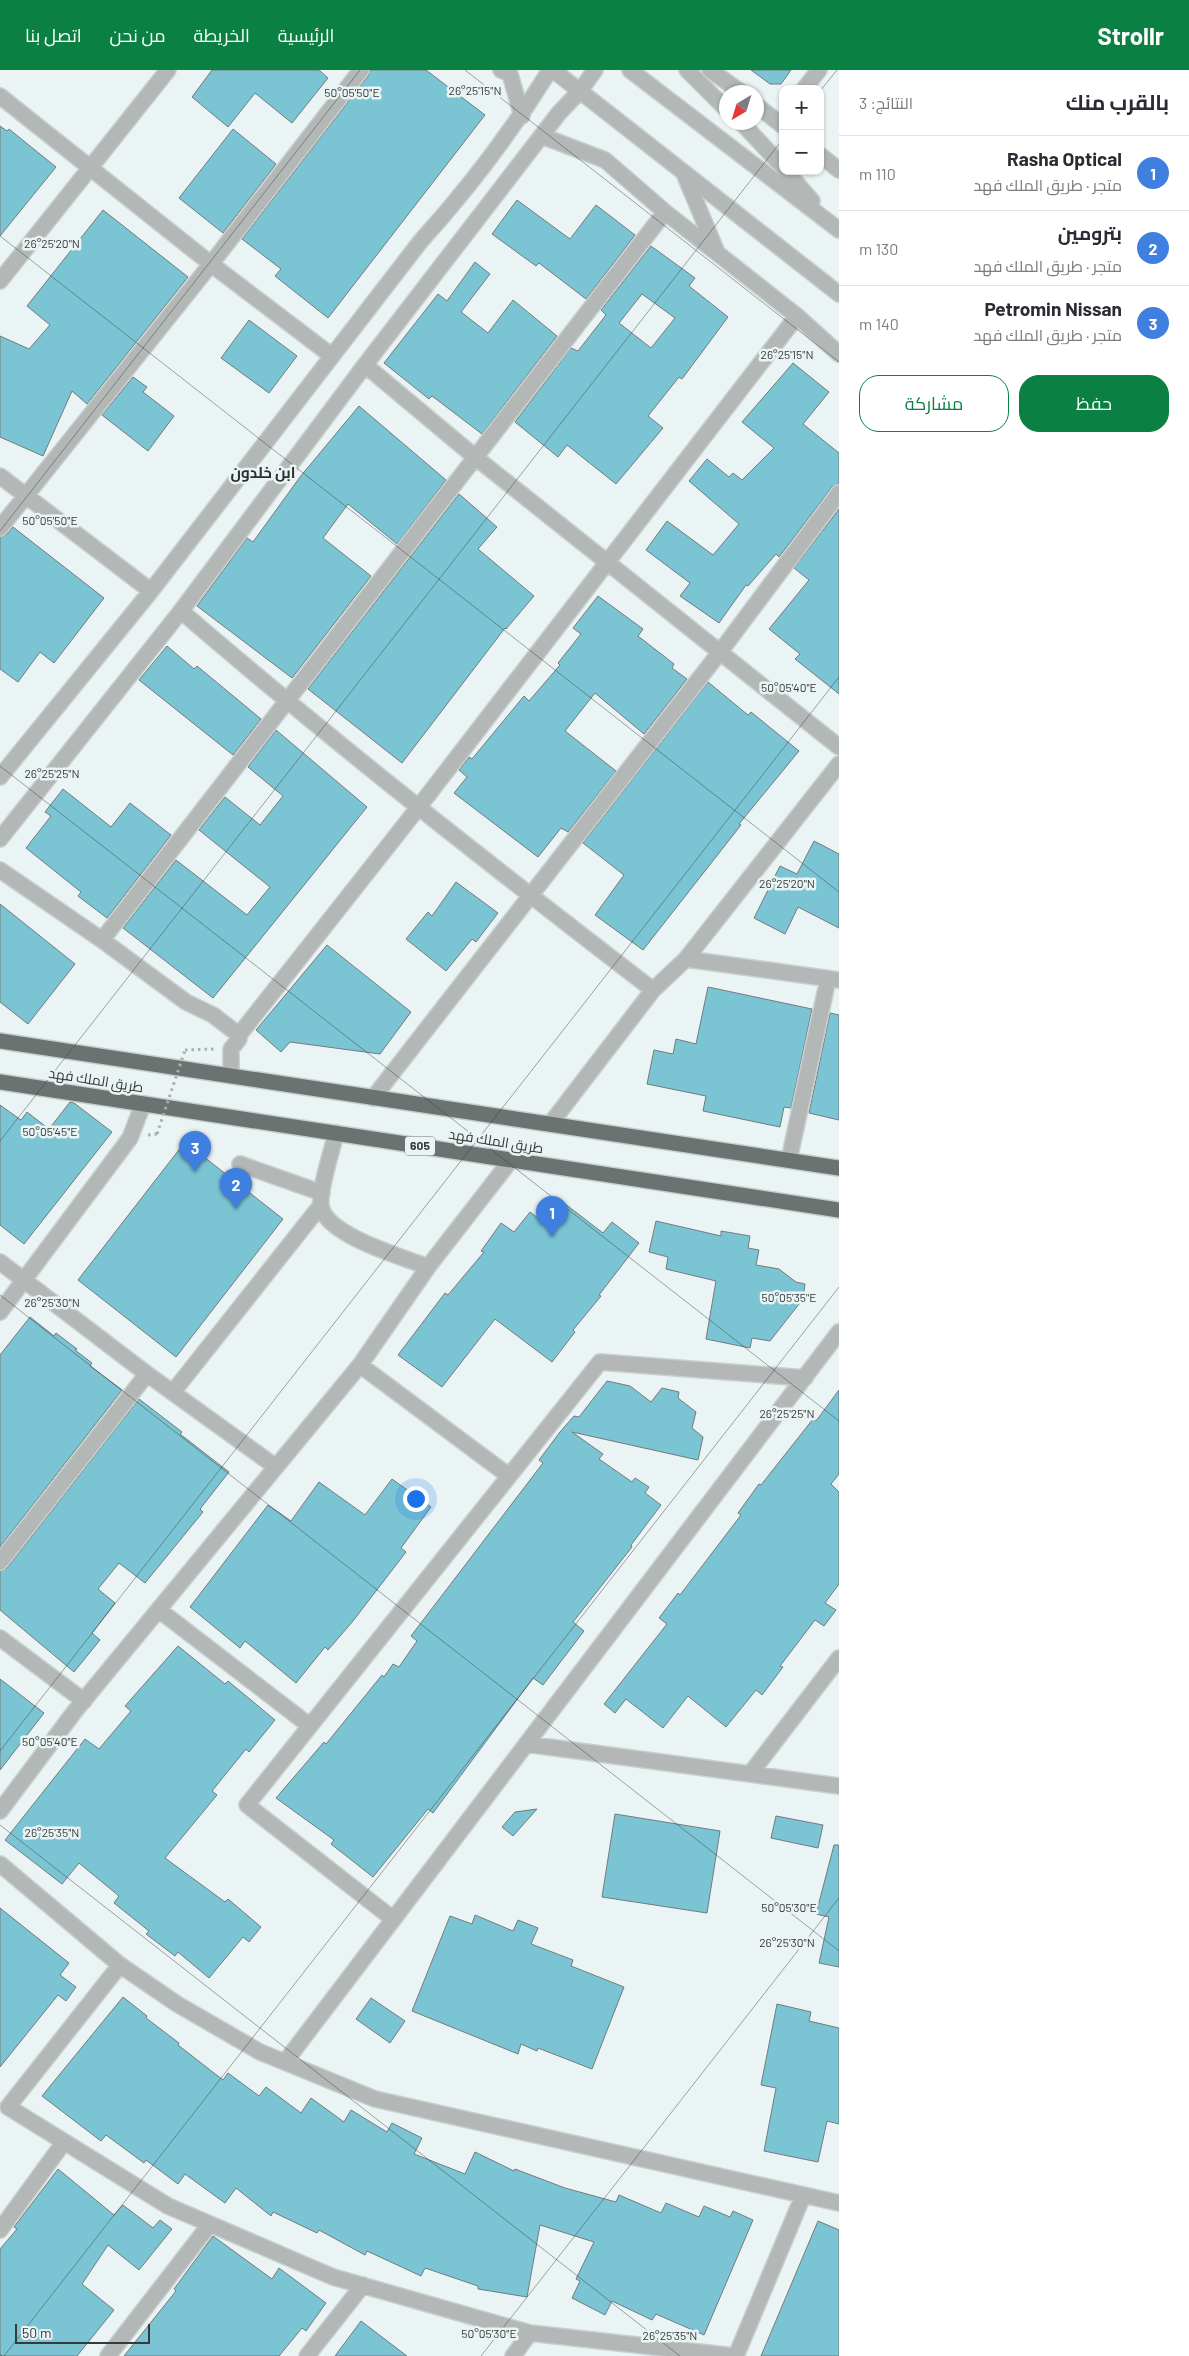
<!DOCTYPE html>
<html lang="ar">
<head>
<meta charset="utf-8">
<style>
	body { margin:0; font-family:Barlow,Cairo,sans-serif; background:#f2f2f3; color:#2b2b33; direction:rtl }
	.controls { position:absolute; right:15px; top:15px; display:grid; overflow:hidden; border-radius:10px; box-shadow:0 1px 4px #0004 }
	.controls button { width:45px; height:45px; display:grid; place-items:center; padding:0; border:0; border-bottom:1px solid #e1e1e2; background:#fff; color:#2b2b33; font:25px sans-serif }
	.compass { position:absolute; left:719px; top:15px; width:45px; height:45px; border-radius:50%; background:#fff; box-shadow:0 1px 4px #0004; rotate:218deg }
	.scale { position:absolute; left:15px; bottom:12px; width:135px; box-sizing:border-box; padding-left:5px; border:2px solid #363a3a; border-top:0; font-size:14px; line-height:18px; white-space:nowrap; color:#363a3a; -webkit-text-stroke:4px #ebf4f4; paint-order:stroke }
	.you { position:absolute; left:415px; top:1428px; width:18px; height:18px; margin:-12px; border:4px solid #fff; border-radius:50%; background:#1a73e8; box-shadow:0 0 0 8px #1a73e833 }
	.badge { display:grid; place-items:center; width:32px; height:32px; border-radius:50%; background:#0b8043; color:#fff; font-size:16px; font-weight:700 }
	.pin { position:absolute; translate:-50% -41px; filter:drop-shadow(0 1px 2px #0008) }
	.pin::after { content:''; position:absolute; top:26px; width:18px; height:15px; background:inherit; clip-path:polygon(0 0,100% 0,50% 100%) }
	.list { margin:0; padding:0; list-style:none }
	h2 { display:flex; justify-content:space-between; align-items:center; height:65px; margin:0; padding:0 20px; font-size:21px }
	h2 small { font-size:16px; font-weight:400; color:#7c7c81 }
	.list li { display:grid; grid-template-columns:32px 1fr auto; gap:15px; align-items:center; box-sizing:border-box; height:75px; padding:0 20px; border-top:1px solid #e1e1e2 }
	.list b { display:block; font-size:19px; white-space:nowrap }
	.list p { margin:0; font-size:16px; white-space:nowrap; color:#7c7c81 }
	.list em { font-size:16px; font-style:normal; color:#7c7c81 }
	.actions { display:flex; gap:10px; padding:15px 20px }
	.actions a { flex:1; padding:11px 0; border:1px solid #0b8043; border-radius:20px; text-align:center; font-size:18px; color:#0b8043 }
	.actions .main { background:#0b8043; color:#fff }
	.map { position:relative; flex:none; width:839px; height:2286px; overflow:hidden; direction:ltr }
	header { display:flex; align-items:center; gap:30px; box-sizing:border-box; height:70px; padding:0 25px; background:#0b8043; color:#fff }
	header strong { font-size:24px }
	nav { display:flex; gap:28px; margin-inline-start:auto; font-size:18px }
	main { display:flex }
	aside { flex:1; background:#fff }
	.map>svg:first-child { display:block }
</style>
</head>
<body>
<header>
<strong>Strollr</strong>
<nav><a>الرئيسية</a><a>الخريطة</a><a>من نحن</a><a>اتصل بنا</a></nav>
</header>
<main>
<aside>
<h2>بالقرب منك<small>النتائج: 3</small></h2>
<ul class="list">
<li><span class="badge" style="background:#3f7fe0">1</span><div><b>Rasha Optical</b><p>متجر · طريق الملك فهد</p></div><em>110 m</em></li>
<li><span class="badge" style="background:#3f7fe0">2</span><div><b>بترومين</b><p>متجر · طريق الملك فهد</p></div><em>130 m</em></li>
<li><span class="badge" style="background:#3f7fe0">3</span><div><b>Petromin Nissan</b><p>متجر · طريق الملك فهد</p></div><em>140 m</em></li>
</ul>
<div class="actions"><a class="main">حفظ</a><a>مشاركة</a></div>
</aside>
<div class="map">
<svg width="839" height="2286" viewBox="0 0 839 2286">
	<rect width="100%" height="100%" fill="#ebf4f4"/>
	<path fill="#7bc4d4" stroke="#737b7d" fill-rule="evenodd" d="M 212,0 L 319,0 L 328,8 L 292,53 L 255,23 L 228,57 L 192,27 Z
		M 370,0 L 426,0 L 485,45 L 328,248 L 275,206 L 281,199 L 242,169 L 368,6 Z
		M 751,0 L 791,0 L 781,14 L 770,14 Z
		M 0,56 L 7,61 L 9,59 L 56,97 L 0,166 Z
		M 233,59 L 276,94 L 223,163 L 179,128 Z
		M 517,130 L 570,169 L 596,135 L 635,165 L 586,229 L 539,193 L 536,196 L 492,164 Z
		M 103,140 L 188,207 L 87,334 L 72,321 L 43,386 L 0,367 L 0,266 L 29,279 L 50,255 L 27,236 Z
		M 651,176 L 695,208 L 689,216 L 728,247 L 682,309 L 679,307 L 648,346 L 663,358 L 616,414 L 567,375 L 558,387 L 515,352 L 571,278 L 578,281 L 606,245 L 601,240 ZM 642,224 L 675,248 L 651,278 L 619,253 Z
		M 475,192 L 490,204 L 461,242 L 488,263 L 513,230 L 557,266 L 482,364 L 432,326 L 429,329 L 384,293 L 438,224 L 447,231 Z
		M 249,250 L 297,286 L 269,323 L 221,288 Z
		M 793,293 L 829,322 L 803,354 L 839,383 L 839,414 L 832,417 L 779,487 L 776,484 L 748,516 L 746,515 L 719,553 L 680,526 L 690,513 L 646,480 L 667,451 L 713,485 L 739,454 L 689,411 L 707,389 L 729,407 L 733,403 L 742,410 L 774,378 L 742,352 Z
		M 133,307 L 147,317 L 143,322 L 174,346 L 148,381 L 102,345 Z
		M 359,336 L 446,410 L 397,474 L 348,434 L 323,468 L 371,506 L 292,608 L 197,536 L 247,468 L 253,472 L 300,407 Z
		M 459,424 L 497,457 L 478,479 L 534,526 L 506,559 L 505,558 L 402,693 L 308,619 Z
		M 839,439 L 839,624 L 795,589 L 800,584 L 769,559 L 809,510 L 794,498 Z
		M 13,457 L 104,528 L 54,593 L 40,582 L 18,612 L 0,599 L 0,467 L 7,464 Z
		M 598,526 L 643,559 L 638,566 L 674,594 L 672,598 L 687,609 L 644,664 L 595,623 L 565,661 L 616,701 L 568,762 L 561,758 L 538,787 L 454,723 L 467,707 L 459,700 L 469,687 L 472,689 L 524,626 L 529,631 L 560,595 L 558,593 L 581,564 L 573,558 Z
		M 167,576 L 194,599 L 197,596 L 261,649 L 233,685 L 139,610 Z
		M 708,612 L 748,645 L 751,642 L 799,681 L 739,754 L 741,755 L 643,880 L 595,845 L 624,805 L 583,773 Z
		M 276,660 L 367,737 L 213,928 L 123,858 L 176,790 L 247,845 L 270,817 L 199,760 L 225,727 L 260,755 L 283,726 L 248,697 Z
		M 63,719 L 111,757 L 130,733 L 171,765 L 107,848 L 78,826 L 81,822 L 26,778 L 51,746 L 45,742 Z
		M 814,771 L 839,784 L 839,858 L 798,837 L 785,864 L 754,848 L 780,796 L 797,804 Z
		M 456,812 L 498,843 L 476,872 L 472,869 L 446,901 L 406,869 L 428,842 L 432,846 Z
		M 0,834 L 75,894 L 28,954 L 0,932 Z
		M 327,875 L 411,942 L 380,984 L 290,972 L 281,982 L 256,960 Z
		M 708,917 L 812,939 L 791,1038 L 784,1037 L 780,1057 L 703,1041 L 706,1026 L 647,1014 L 654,980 L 673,984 L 676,969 L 696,974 Z
		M 830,943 L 839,945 L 839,1050 L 809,1043 Z
		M 70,1032 L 74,1033 L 112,1062 L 24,1174 L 0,1155 L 0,1035 L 21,1050 L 27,1042 L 49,1059 Z
		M 185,1072 L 283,1149 L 176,1287 L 78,1210 Z
		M 560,1130 L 603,1163 L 612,1152 L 639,1173 L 599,1225 L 601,1226 L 573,1260 L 575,1262 L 552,1292 L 495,1249 L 442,1317 L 398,1285 L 445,1223 L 448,1225 L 484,1182 L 481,1181 L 501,1153 L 514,1162 L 530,1142 L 543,1152 Z
		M 656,1151 L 721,1166 L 721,1161 L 750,1166 L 748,1178 L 759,1180 L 756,1195 L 779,1199 L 796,1212 L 805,1214 L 803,1229 L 770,1271 L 752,1268 L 750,1278 L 706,1269 L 716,1211 L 666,1199 L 668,1187 L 649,1182 Z
		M 30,1247 L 54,1266 L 56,1263 L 77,1279 L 75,1280 L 92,1293 L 90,1296 L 122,1320 L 0,1477 L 0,1285 Z
		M 607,1311 L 630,1316 L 651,1332 L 662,1318 L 679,1322 L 678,1328 L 696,1342 L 692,1358 L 703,1367 L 698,1390 L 572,1362 L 603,1384 L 599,1389 L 632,1412 L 635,1408 L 649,1417 L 645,1423 L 661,1435 L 631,1475 L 632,1477 L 573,1552 L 584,1561 L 543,1615 L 533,1608 L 433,1743 L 428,1739 L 373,1807 L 331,1774 L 334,1770 L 276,1728 L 324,1672 L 326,1674 L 382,1605 L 384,1607 L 393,1594 L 399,1597 L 417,1571 L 411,1566 L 543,1393 L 539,1390 L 560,1362 L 574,1346 L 579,1347 Z
		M 839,1320 L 839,1404 L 831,1414 L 839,1422 L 839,1514 L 825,1533 L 836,1540 L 824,1556 L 815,1550 L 780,1596 L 783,1597 L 762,1625 L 756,1620 L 726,1657 L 688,1626 L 663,1658 L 626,1629 L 615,1643 L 604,1634 L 667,1554 L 659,1548 L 678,1523 L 680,1525 L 741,1445 L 738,1443 L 759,1414 L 761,1415 L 813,1349 L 816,1351 Z
		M 139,1329 L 182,1362 L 180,1364 L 229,1402 L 200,1439 L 203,1442 L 145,1513 L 119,1493 L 98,1519 L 115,1533 L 92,1563 L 100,1570 L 74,1602 L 0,1540 L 0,1501 L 7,1498 Z
		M 392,1409 L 431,1437 L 401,1478 L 406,1482 L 353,1551 L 328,1580 L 325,1577 L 296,1613 L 245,1571 L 240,1578 L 190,1537 L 268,1435 L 291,1451 L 319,1412 L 365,1445 Z
		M 178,1576 L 225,1614 L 228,1611 L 275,1650 L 249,1682 L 246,1679 L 212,1721 L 217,1725 L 165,1788 L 225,1832 L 228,1829 L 261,1857 L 249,1872 L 243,1867 L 209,1908 L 178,1882 L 175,1886 L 146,1864 L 149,1861 L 114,1833 L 119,1826 L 79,1793 L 62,1814 L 5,1770 L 85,1669 L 99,1679 L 131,1641 L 125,1636 Z
		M 0,1609 L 44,1643 L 0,1700 Z
		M 537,1739 L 513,1766 L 502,1757 L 515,1742 Z
		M 615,1744 L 720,1761 L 707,1843 L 602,1827 Z
		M 776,1746 L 823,1755 L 818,1778 L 771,1768 Z
		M 834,1775 L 839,1775 L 839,1897 L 819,1893 L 829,1847 L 816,1844 Z
		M 0,1838 L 69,1893 L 60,1905 L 76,1917 L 66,1931 L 58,1925 L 0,1997 Z
		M 475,1845 L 513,1861 L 518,1850 L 538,1858 L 531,1874 L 573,1890 L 571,1896 L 624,1917 L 592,1999 L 538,1978 L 537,1981 L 521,1974 L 518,1984 L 412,1941 L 450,1846 L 472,1854 Z
		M 123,1927 L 147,1946 L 146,1948 L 179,1973 L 178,1975 L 223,2010 L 228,2003 L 259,2026 L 266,2017 L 301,2043 L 311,2028 L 344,2052 L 351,2040 L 387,2062 L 392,2053 L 422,2068 L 414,2084 L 465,2104 L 475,2082 L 514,2101 L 515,2099 L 565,2118 L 616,2132 L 619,2125 L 661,2143 L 666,2133 L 699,2147 L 704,2136 L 730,2147 L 733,2141 L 753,2150 L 704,2265 L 656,2244 L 652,2250 L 612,2231 L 605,2245 L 572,2228 L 580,2211 L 576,2209 L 594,2172 L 540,2155 L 527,2227 L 478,2219 L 478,2216 L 425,2198 L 421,2206 L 367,2181 L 365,2185 L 319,2160 L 317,2163 L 273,2142 L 271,2146 L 236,2118 L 225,2133 L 185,2104 L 178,2114 L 146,2090 L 144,2093 L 106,2065 L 101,2071 L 42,2026 Z
		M 371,1928 L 405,1951 L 390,1973 L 356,1949 Z
		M 777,1934 L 811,1942 L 809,1951 L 839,1958 L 839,2054 L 827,2051 L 818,2092 L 764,2081 L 776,2018 L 761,2015 Z
		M 58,2099 L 114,2145 L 123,2135 L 153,2158 L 160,2150 L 172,2159 L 139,2200 L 108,2175 L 82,2214 L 114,2240 L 77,2286 L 0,2286 L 0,2179 L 17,2159 L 14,2157 Z
		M 818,2151 L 839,2160 L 839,2286 L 761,2286 Z
		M 213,2166 L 272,2209 L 279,2198 L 326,2233 L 306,2261 L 302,2258 L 279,2286 L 124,2286 L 176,2221 L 174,2219 Z
		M 361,2251 L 407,2286 L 335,2286 Z"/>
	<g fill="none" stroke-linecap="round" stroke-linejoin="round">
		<g stroke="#c7cfcf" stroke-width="18">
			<path id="minor" d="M 501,0 L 510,4 L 522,46
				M 553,0 L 839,224
				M 630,0 L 839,160
				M 687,0 L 726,39
				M 710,0 L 741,22
				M 804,19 L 819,0
				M 0,26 L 211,194 L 332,286
				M 756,35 L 783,56
				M 741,52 L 783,97
				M 542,66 L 605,90 L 665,142 L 797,246 L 839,284
				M 820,85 L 839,100
				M 786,101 L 812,131
				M 685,106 L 716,180
				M 0,211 L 168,0
				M 365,295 L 475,387 L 839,677
				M 0,406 L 151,521
				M 0,458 L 211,194 L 361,0
				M 181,541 C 334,673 493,797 653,920
				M 0,707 L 151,521 L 420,172 C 468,119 512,61 550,0
				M 0,769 L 181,541 L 365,295 L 559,43 L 580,21 L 595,0
				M 0,800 L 102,870 L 186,932 L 213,945 L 239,965
				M 102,870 L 665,142
				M 686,889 L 839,910
				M 231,1006 L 231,979 L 239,969 L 239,965 L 418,738 L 797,246
				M 373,1028 L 720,582 L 839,423
				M 551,1053 L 653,920 L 686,889 L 839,694
				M 336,1063 C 332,1081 319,1119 321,1135 C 324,1165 403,1187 428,1197
				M 789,1090 L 828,909
				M 240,1094 L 322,1123
				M 0,1192 L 147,1304 L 276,1397
				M 0,1242 L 130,1068 L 143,1034
				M 360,1295 L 509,1406
				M 173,1322 L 321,1135
				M 0,1492 L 147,1304
				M 159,1540 L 310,1656
				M 0,1568 L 84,1631
				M 526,1674 L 839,1716
				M 750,1704 L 839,1588
				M 0,1741 L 75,1641 L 360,1295 L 428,1197 L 511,1090
				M 0,1794 L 120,1895 L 177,1934 L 260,1982 L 375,2029 L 839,2133
				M 393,1849 L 247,1735 L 600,1292 L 805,1308
				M 120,1895 L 8,2037 L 168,2136 L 333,2207 L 530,2263 L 734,2286
				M 285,1992 L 839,1262
				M 0,2160 L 64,2072
				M 108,2286 L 210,2154
				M 307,2286 L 363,2215
				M 513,2286 L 530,2263
				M 736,2286 L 803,2126"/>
		</g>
		<g stroke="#c7cfcf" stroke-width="18">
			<path id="highway" d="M 0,971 L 839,1098
				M 0,1012 L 839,1140"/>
		</g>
		<path stroke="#a8afaf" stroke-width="3" stroke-dasharray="2.5 4" stroke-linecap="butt" d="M 185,980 L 215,979
			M 148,1065 L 157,1064"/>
		<use href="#minor" stroke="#b3b7b5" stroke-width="15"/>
		<use href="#highway" stroke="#6b7370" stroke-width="15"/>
		<path stroke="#a8afaf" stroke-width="3" stroke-dasharray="2.5 4" stroke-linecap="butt" d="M 157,1064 L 185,980"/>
	</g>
	<path fill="none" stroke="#363a3a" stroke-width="1" stroke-opacity="0.45" d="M 465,0 L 839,292M 820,21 L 837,0M 0,166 L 839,822M 0,461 L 360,0M 0,696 L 839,1351M 0,1071 L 783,69M 0,1225 L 839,1881M 0,1681 L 839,607M 0,1755 L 680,2286M 0,2284 L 2,2286M 4,2286 L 839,1217M 481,2286 L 839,1828"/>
	<g text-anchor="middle" stroke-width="5" stroke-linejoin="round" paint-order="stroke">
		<rect fill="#ebf4f4" stroke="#6c7272" stroke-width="1" x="405" y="1066.5" width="30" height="19" rx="4"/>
		<g font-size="12" font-weight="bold" fill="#363a3a">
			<text x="420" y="1080">605</text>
		</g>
		<g font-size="14" fill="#363a3a" stroke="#ebf4f4">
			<text transform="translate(96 1010) rotate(9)" y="5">طريق الملك فهد</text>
			<text transform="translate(496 1071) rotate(9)" y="5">طريق الملك فهد</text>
		</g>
		<g font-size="15" font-weight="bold" fill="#293030" stroke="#ebf4f4">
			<text x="263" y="408">ابن خلدون</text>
		</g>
	</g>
	<g font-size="12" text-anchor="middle" fill="#363a3a" stroke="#ebf4f4" stroke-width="5" stroke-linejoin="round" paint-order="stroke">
		<text x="475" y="25">26°25'15"N</text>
		<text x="352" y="27">50°05'50"E</text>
		<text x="52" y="178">26°25'20"N</text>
		<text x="787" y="289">26°25'15"N</text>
		<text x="50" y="455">50°05'50"E</text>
		<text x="789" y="622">50°05'40"E</text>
		<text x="52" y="708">26°25'25"N</text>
		<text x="787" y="818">26°25'20"N</text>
		<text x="50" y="1066">50°05'45"E</text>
		<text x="789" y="1232">50°05'35"E</text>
		<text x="52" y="1237">26°25'30"N</text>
		<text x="787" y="1348">26°25'25"N</text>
		<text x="50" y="1676">50°05'40"E</text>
		<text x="52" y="1767">26°25'35"N</text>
		<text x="789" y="1842">50°05'30"E</text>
		<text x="787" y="1877">26°25'30"N</text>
		<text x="489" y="2268">50°05'30"E</text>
		<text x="670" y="2270">26°25'35"N</text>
	</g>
</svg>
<div class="controls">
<button>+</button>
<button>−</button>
</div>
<svg class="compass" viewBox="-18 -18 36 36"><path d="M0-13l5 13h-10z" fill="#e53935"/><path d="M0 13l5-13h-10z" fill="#7c7c81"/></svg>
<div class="scale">50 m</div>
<div class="you"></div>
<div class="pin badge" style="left:552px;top:1167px;background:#3f7fe0">1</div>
<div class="pin badge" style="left:236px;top:1139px;background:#3f7fe0">2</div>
<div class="pin badge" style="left:195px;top:1102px;background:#3f7fe0">3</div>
</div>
</main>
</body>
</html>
